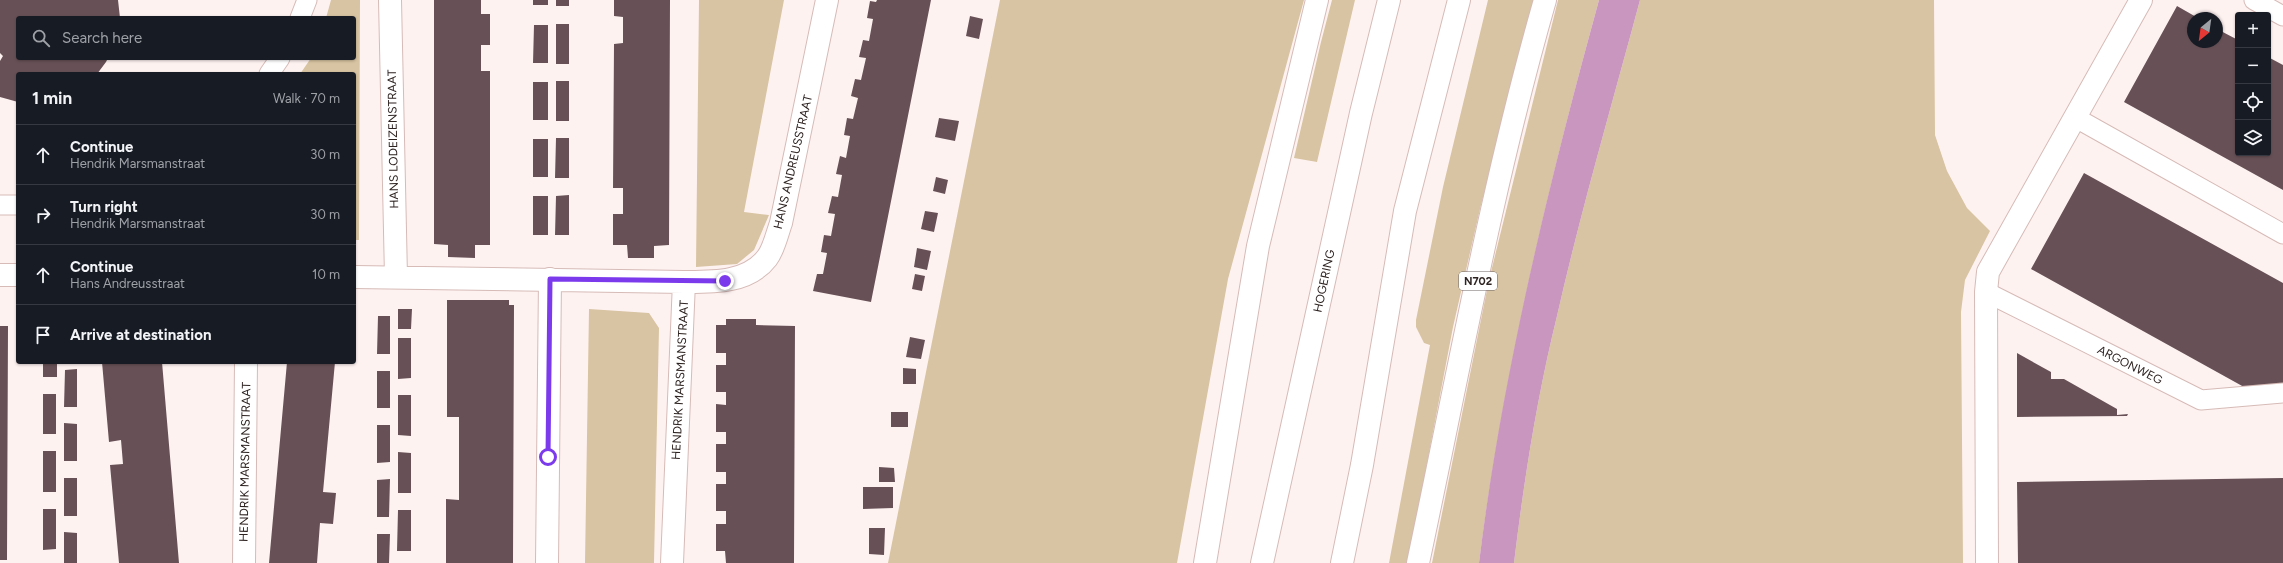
<!DOCTYPE html>
<html lang="en">
<head>
<meta charset="utf-8">
<style>
	body { margin:0; font-family:Figtree,sans-serif; background:#20242c; color:#f1f3f6 }
	.controls { position:absolute; right:12px; top:12px; display:grid; overflow:hidden; border-radius:4px; box-shadow:0 1px 3px #0004 }
	.controls button { width:36px; height:36px; display:grid; place-items:center; padding:0; border:0; border-bottom:1px solid #363941; background:#171b24; color:#f1f3f6; font:20px sans-serif }
	.compass { position:absolute; left:2187px; top:12px; width:36px; height:36px; border-radius:50%; background:#171b24; box-shadow:0 1px 3px #0004; rotate:209deg }
	.stop { position:absolute; width:12px; height:12px; margin:-9px; border:3px solid #7c3aed; border-radius:50%; background:#fff }
	.stop.end { background:#7c3aed; border-color:#fff; box-shadow:0 1px 4px #0008 }
	.list { margin:0; padding:0; list-style:none }
	h2 { display:flex; justify-content:space-between; align-items:center; height:52px; margin:0; padding:0 16px; font-size:17px }
	h2 small { font-size:13px; font-weight:400; color:#9ea1a6 }
	.list li { display:grid; grid-template-columns:26px 1fr auto; gap:12px; align-items:center; box-sizing:border-box; height:60px; padding:0 16px; border-top:1px solid #363941 }
	.list b { display:block; font-size:15px; white-space:nowrap }
	.list p { margin:0; font-size:13px; white-space:nowrap; color:#9ea1a6 }
	.list em { font-size:13px; font-style:normal; color:#9ea1a6 }
	.icon { flex:none; width:22px; height:22px; fill:none; stroke:currentColor; stroke-width:2; stroke-linecap:round; stroke-linejoin:round }
	.map { position:relative; flex:none; width:2283px; height:563px; overflow:hidden }
	.search { position:absolute; background:#171b24; box-shadow:0 1px 3px #0004; left:16px; top:16px; width:340px; height:44px; display:flex; align-items:center; gap:10px; box-sizing:border-box; padding:0 14px; border-radius:4px; color:#9ea1a6; font-size:15px }
	.panel { position:absolute; background:#171b24; box-shadow:0 1px 3px #0004; left:16px; top:72px; width:340px; height:292px; border-radius:4px }
	.map>svg:first-child { display:block }
</style>
</head>
<body>
<div class="map">
<svg width="2283" height="563" viewBox="0 0 2283 563">
	<rect width="100%" height="100%" fill="#fef2f1"/>
	<path fill="#d8c4a2" d="M 331,0 L 360,0 L 359,240 L 354,240 L 354,74 L 300,74 L 311,58 L 354,58 L 354,18 L 326,18 Z
		M 699,0 L 784,0 L 744,212 L 769,215 L 754,250 L 737,264 L 696,267 Z
		M 1000,0 L 1304,0 L 1228,279 L 1177,563 L 888,563 Z
		M 1332,0 L 1355,0 L 1317,162 L 1294,158 L 1321,42 Z
		M 1488,0 L 1534,0 L 1480,209 L 1453,327 L 1408,563 L 1389,563 L 1430,345 L 1424,343 L 1416,327 L 1416,320 L 1443,187 Z
		M 1558,0 L 1599,0 C 1549,182 1503,375 1479,563 L 1432,563 L 1489,280 Z
		M 1640,0 L 1934,0 L 1935,135 L 1947,171 L 1967,208 L 1990,231 L 1965,280 L 1961,312 L 1963,563 L 1514,563 C 1524,480 1537,397 1557,316 C 1581,210 1612,105 1640,0 Z
		M 589,309 L 649,313 L 659,328 L 654,563 L 585,563 Z"/>
	<path fill="#c996bf" d="M 1599,0 L 1640,0 C 1612,105 1581,210 1557,316 C 1537,397 1524,480 1514,563 L 1479,563 C 1502,375 1549,182 1599,0 Z"/>
	<path fill="#675157" d="M 0,0 L 118,0 L 120,18 L 18,18 L 18,58 L 108,58 L 106,62 L 97,74 L 18,74 L 18,102 L 0,97 L 0,61 L 3,56 L 0,53 Z
		M 434,0 L 481,0 L 481,14 L 490,14 L 490,45 L 481,45 L 481,71 L 490,71 L 490,245 L 475,245 L 475,258 L 448,257 L 448,245 L 434,244 Z
		M 533,0 L 548,0 L 548,5 L 533,5 Z
		M 556,0 L 569,0 L 569,6 L 556,6 Z
		M 614,0 L 670,0 L 669,245 L 654,246 L 654,258 L 628,258 L 627,245 L 613,245 L 613,214 L 623,214 L 623,188 L 613,188 L 614,44 L 623,43 L 623,17 L 614,16 Z
		M 877,0 L 931,0 L 871,302 L 813,291 L 817,274 L 823,274 L 827,253 L 821,252 L 824,235 L 831,236 L 835,214 L 828,213 L 832,196 L 838,197 L 842,175 L 836,174 L 840,156 L 846,158 L 850,136 L 844,135 L 847,118 L 853,119 L 858,98 L 851,96 L 855,79 L 861,80 L 866,58 L 859,57 L 863,40 L 869,41 L 873,19 L 867,18 L 870,1 L 876,2 Z
		M 2177,6 L 2198,18 L 2193,18 L 2193,42 L 2217,42 L 2217,29 L 2238,40 L 2238,153 L 2268,153 L 2268,57 L 2283,65 L 2283,190 L 2124,102 Z
		M 970,16 L 983,19 L 979,39 L 966,36 Z
		M 556,24 L 569,24 L 569,64 L 556,64 Z
		M 534,25 L 548,25 L 548,63 L 533,63 Z
		M 556,81 L 569,81 L 569,121 L 556,121 Z
		M 533,82 L 548,82 L 548,120 L 533,120 Z
		M 939,118 L 959,121 L 955,141 L 935,137 Z
		M 556,138 L 569,138 L 569,178 L 555,178 Z
		M 533,139 L 548,139 L 548,177 L 533,177 Z
		M 2084,173 L 2283,283 L 2283,386 L 2244,387 L 2031,269 Z
		M 936,177 L 948,180 L 945,194 L 933,191 Z
		M 569,195 L 569,235 L 555,235 L 556,196 Z
		M 533,196 L 548,196 L 548,235 L 533,235 Z
		M 925,211 L 938,213 L 934,232 L 921,229 Z
		M 917,248 L 931,251 L 927,270 L 914,267 Z
		M 915,274 L 925,276 L 922,291 L 912,289 Z
		M 447,300 L 509,300 L 509,305 L 514,305 L 513,563 L 446,563 L 446,499 L 459,500 L 459,417 L 447,417 Z
		M 398,309 L 412,309 L 411,329 L 398,329 Z
		M 378,316 L 390,316 L 390,354 L 377,354 Z
		M 726,319 L 756,319 L 756,325 L 795,326 L 794,563 L 726,563 L 725,551 L 716,551 L 716,524 L 726,524 L 726,511 L 716,511 L 716,484 L 726,484 L 726,472 L 716,472 L 716,444 L 726,444 L 726,432 L 716,432 L 716,404 L 726,405 L 726,392 L 716,392 L 716,365 L 726,365 L 726,353 L 716,353 L 716,325 L 726,325 Z
		M 0,326 L 8,326 L 8,328 L 7,560 L 0,560 Z
		M 910,337 L 925,340 L 921,359 L 906,357 Z
		M 398,338 L 411,338 L 411,378 L 398,379 Z
		M 2017,353 L 2051,372 L 2051,379 L 2064,379 L 2117,409 L 2117,415 L 2128,414 L 2127,416 L 2017,417 Z
		M 43,362 L 57,362 L 57,377 L 43,377 Z
		M 102,362 L 162,362 L 179,563 L 119,563 L 110,465 L 123,464 L 121,440 L 109,442 Z
		M 287,362 L 335,362 L 323,492 L 336,493 L 333,524 L 320,523 L 317,563 L 269,563 Z
		M 903,368 L 916,369 L 916,384 L 903,384 Z
		M 77,369 L 77,407 L 64,407 L 65,370 Z
		M 377,371 L 390,371 L 390,408 L 377,408 Z
		M 43,394 L 56,394 L 56,434 L 43,434 Z
		M 398,395 L 411,395 L 411,436 L 398,435 Z
		M 891,412 L 908,412 L 908,427 L 891,427 Z
		M 64,423 L 77,424 L 77,461 L 64,461 Z
		M 377,425 L 390,425 L 390,462 L 377,463 Z
		M 43,451 L 56,451 L 56,492 L 43,492 Z
		M 398,452 L 411,453 L 411,493 L 398,493 Z
		M 879,467 L 894,468 L 895,482 L 879,482 Z
		M 64,478 L 77,478 L 77,516 L 64,516 Z
		M 2283,478 L 2283,563 L 2018,563 L 2017,482 Z
		M 390,479 L 389,517 L 377,517 L 377,480 Z
		M 863,487 L 893,487 L 893,508 L 863,509 Z
		M 43,509 L 56,509 L 56,549 L 43,550 Z
		M 398,510 L 411,510 L 411,551 L 397,551 Z
		M 869,528 L 885,528 L 884,555 L 869,554 Z
		M 64,532 L 77,533 L 77,563 L 64,563 Z
		M 377,534 L 390,534 L 389,563 L 377,563 Z"/>
	<g fill="none" stroke-linecap="round" stroke-linejoin="round">
		<g stroke="#d6bbb7" stroke-width="21">
			<path id="service" d="M 2254,0 L 2283,16
				M 300,18 L 307,0
				M 269,74 L 280,58
				M 2076,118 L 2283,234
				M 0,205 L 18,205
				M 1986,292 L 2201,400 L 2283,393"/>
		</g>
		<g stroke="#d6bbb7" stroke-width="24">
			<path id="minor" d="M 390,0 L 396,277
				M 0,275 L 18,275
				M 354,277 L 684,282 L 672,563
				M 684,282 C 713,282 748,283 767,258 C 774,249 777,234 781,223 L 827,0
				M 244,563 L 246,362
				M 547,563 L 550,279
				M 1987,563 L 1986,292 L 1988,272 L 2141,0"/>
		</g>
		<g stroke="#d6bbb7" stroke-width="24">
			<path id="trunk" d="M 1205,563 L 1258,246 L 1317,0
				M 1262,563 L 1361,113 L 1389,0
				M 1342,563 L 1362,465 L 1405,211 L 1459,0
				M 1418,563 C 1458,375 1492,185 1545,0"/>
		</g>
		<use href="#service" stroke="#fff" stroke-width="19"/>
		<use href="#minor" stroke="#fff" stroke-width="22"/>
		<use href="#trunk" stroke="#fff" stroke-width="22"/>
	</g>
	<g fill="none" stroke-linecap="round" stroke-linejoin="round">
		<path stroke="#7c3aed" stroke-width="5" d="M 548,457 L 550,279 L 725,281"/>
	</g>
	<g text-anchor="middle" stroke-width="4" stroke-linejoin="round" paint-order="stroke">
		<rect fill="#fff" stroke="#6c6564" stroke-width="1" x="1459" y="272" width="38" height="18" rx="3"/>
		<g font-size="11" font-weight="bold" fill="#2d2321">
			<text x="1478" y="285">N702</text>
		</g>
		<g font-size="12" fill="#2d2321" stroke="#fff">
			<text transform="translate(393 139) rotate(-91)" y="4">HANS LODEIZENSTRAAT</text>
			<text transform="translate(793 162) rotate(-77)" y="4">HANS ANDREUSSTRAAT</text>
			<text transform="translate(1324 281) rotate(-78)" y="4">HOGERING</text>
			<text transform="translate(2130 365) rotate(27)" y="4">ARGONWEG</text>
			<text transform="translate(680 380) rotate(-87)" y="4">HENDRIK MARSMANSTRAAT</text>
			<text transform="translate(245 462) rotate(-89)" y="4">HENDRIK MARSMANSTRAAT</text>
		</g>
	</g>
</svg>
<div class="controls">
<button>+</button>
<button>−</button>
<button><svg class="icon" aria-label="locate" viewBox="0 0 24 24"><circle cx="12" cy="12" r="6"/><path d="M12 2v4M12 18v4M2 12h4M18 12h4"/></svg></button>
<button><svg class="icon" aria-label="layers" viewBox="0 0 24 24"><path d="M12 4l9 5-9 5-9-5zM3 14l9 5 9-5"/></svg></button>
</div>
<svg class="compass" viewBox="-18 -18 36 36"><path d="M0-13l5 13h-10z" fill="#e53935"/><path d="M0 13l5-13h-10z" fill="#9ea1a6"/></svg>
<div class="stop" style="left:548px;top:457px"></div>
<div class="stop end" style="left:725px;top:281px"></div>
<div class="search"><svg class="icon" aria-label="search" viewBox="0 0 24 24"><circle cx="10" cy="10" r="6"/><path d="M15 15l6 6"/></svg>Search here</div>
<section class="panel">
<h2>1 min<small>Walk · 70 m</small></h2>
<ul class="list">
<li><svg class="icon" aria-label="ahead" viewBox="0 0 24 24"><path d="M12 20V5M6 11l6-6 6 6"/></svg><div><b>Continue</b><p>Hendrik Marsmanstraat</p></div><em>30 m</em></li>
<li><svg class="icon" aria-label="right" viewBox="0 0 24 24"><path d="M7 20v-9h11M14 6l5 5-5 5"/></svg><div><b>Turn right</b><p>Hendrik Marsmanstraat</p></div><em>30 m</em></li>
<li><svg class="icon" aria-label="ahead" viewBox="0 0 24 24"><path d="M12 20V5M6 11l6-6 6 6"/></svg><div><b>Continue</b><p>Hans Andreusstraat</p></div><em>10 m</em></li>
<li><svg class="icon" aria-label="arrive" viewBox="0 0 24 24"><path d="M6 21V4h12l-3 4 3 4H6"/></svg><div><b>Arrive at destination</b></div></li>
</ul>
</section>
</div>
</body>
</html>
